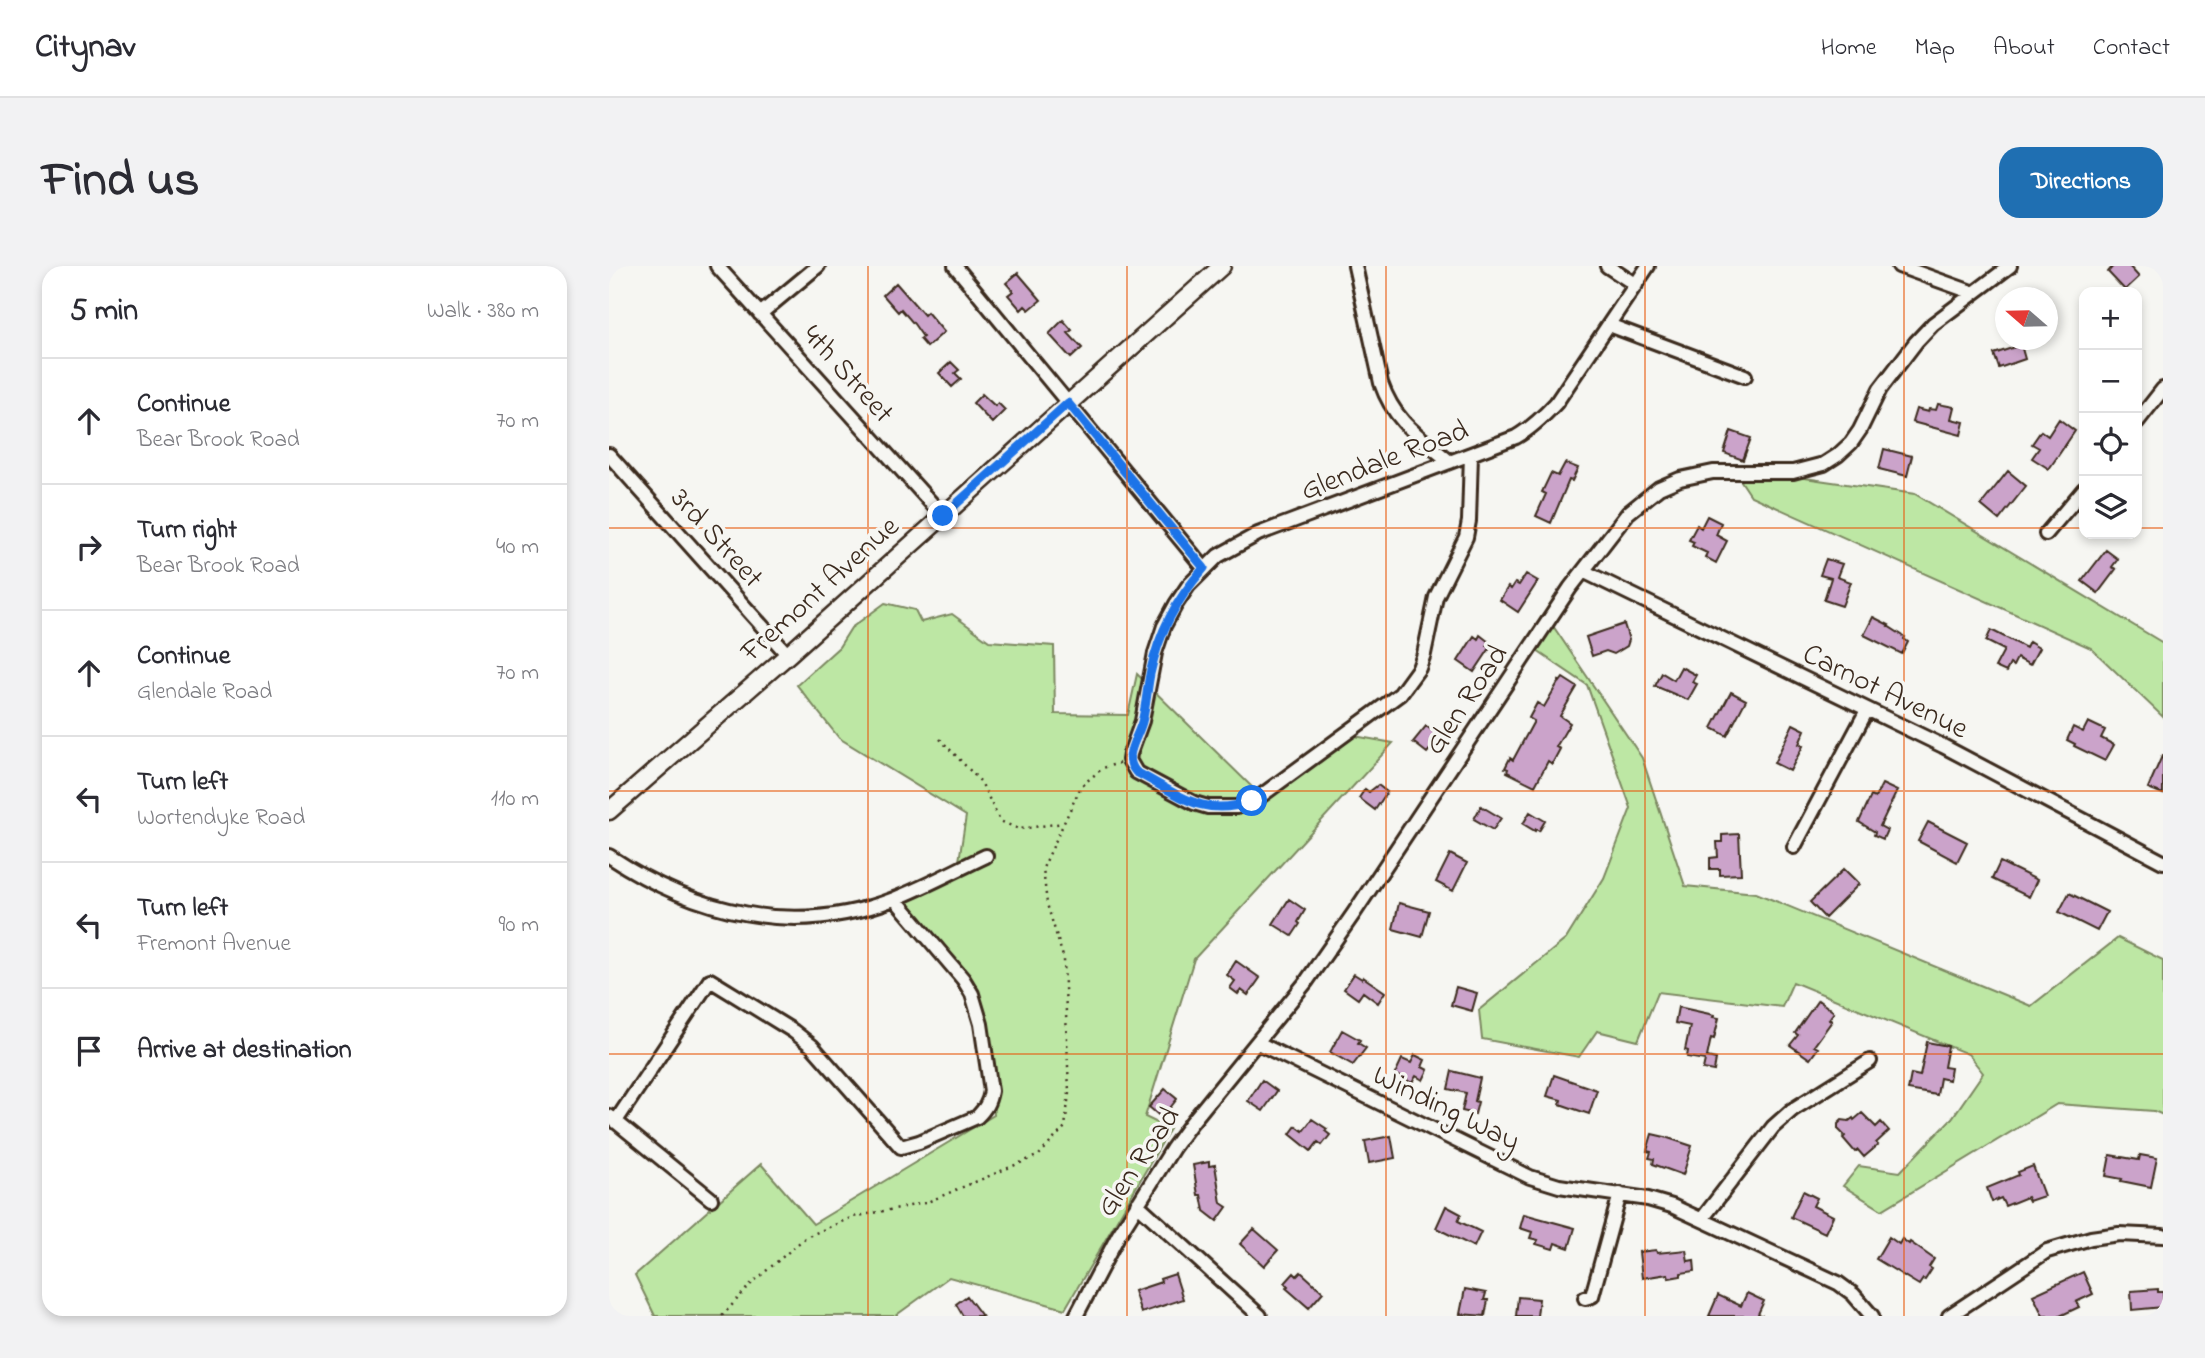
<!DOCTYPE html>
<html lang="en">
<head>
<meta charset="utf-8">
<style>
	body { margin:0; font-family:"Indie Flower",sans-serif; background:#f2f2f3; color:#2b2b33 }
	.controls { position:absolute; right:21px; top:21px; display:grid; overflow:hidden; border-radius:14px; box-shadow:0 4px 10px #0003 }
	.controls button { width:63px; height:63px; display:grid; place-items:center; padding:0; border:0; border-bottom:2px solid #e1e1e2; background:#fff; color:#2b2b33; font:35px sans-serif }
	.compass { position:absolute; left:1386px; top:21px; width:63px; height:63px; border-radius:50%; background:#fff; box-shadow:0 4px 10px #0003; rotate:290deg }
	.stop { position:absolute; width:21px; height:21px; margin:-16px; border:5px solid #1a73e8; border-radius:50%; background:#fff }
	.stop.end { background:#1a73e8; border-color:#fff; box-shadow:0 2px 7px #0008 }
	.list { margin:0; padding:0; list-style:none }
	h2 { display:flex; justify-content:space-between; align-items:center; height:91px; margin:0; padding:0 28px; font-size:30px }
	h2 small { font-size:23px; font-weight:400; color:#7c7c81 }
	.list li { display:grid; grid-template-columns:46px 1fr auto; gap:21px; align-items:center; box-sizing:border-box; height:126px; padding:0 28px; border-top:2px solid #e1e1e2 }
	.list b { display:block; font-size:26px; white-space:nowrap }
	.list p { margin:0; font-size:23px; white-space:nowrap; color:#7c7c81 }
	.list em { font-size:23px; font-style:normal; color:#7c7c81 }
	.icon { flex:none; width:38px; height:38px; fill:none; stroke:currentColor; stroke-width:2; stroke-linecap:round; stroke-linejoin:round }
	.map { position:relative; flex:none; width:1554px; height:1050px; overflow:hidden; border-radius:21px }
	header { display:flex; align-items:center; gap:42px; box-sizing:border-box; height:98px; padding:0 35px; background:#fff; border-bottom:2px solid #e1e1e2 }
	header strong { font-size:33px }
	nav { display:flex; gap:38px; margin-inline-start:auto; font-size:24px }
	.intro { display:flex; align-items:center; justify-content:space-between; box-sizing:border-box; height:168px; padding:0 42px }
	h1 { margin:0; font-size:49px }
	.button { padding:18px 32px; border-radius:21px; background:#1f6fb2; color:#fff; font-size:24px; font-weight:700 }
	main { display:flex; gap:42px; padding:0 42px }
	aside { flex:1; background:#fff; border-radius:21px; box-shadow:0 4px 10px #0003 }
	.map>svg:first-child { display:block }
</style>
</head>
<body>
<header>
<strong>Citynav</strong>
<nav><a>Home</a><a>Map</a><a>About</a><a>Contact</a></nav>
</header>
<div class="intro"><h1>Find us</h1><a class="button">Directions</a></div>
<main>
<aside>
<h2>5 min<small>Walk · 380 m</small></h2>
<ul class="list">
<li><svg class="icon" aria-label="ahead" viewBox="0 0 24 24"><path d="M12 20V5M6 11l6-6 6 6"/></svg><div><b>Continue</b><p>Bear Brook Road</p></div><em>70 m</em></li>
<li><svg class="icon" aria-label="right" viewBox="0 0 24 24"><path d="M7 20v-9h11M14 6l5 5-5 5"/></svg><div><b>Turn right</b><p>Bear Brook Road</p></div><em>40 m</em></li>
<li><svg class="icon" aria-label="ahead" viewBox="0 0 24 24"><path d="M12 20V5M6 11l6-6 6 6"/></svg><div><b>Continue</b><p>Glendale Road</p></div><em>70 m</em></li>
<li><svg class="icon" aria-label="left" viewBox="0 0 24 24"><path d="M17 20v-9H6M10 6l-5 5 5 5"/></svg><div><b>Turn left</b><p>Wortendyke Road</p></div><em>110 m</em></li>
<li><svg class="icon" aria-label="left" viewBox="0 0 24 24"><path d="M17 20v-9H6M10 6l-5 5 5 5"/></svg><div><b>Turn left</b><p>Fremont Avenue</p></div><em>90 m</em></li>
<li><svg class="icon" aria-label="arrive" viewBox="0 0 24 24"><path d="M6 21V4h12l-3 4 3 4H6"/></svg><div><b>Arrive at destination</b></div></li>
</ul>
</aside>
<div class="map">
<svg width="1554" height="1050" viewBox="0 0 1554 1050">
	<rect width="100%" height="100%" fill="#f6f6f2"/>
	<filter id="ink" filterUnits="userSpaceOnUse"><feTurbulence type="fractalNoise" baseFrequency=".0143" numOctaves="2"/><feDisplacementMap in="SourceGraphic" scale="14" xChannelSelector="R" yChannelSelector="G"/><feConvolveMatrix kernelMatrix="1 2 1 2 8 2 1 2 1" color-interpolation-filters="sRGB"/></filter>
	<g filter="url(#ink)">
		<path fill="#bde7a4" stroke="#7c8861" stroke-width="2" d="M 1126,206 L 1161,207 L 1306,228 L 1554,377 L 1554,451 L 1482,382 L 1142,230 Z
			M 276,337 L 306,344 L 312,356 L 343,348 L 380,375 L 445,380 L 446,448 L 519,449 L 528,408 L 647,525 L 729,467 L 784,477 L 585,693 L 536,851 L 561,863 L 456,1043 L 340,1011 L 286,1050 L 46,1050 L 26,1009 L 152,898 L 204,958 L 385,849 L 377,748 L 288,642 L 350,595 L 357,550 L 230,472 L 188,419 L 230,381 L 242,362 Z
			M 940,354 L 1033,492 L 1076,620 L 1147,627 L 1422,740 L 1509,672 L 1554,694 L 1554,849 L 1545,845 L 1448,838 L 1273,944 L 1234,920 L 1250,900 L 1291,906 L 1343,852 L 1374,807 L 1359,788 L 1184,716 L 1173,741 L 1049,726 L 1029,775 L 988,765 L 970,791 L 873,773 L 870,744 L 957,673 L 995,612 L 1022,542 L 978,419 L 922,381 Z"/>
		<path fill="#cba3ca" stroke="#3b2a1e" stroke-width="2" d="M 1504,0 L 1520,0 L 1530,11 L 1516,24 L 1499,6 Z
			M 409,7 L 432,34 L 420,44 L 416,40 L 412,44 L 399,29 L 404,25 L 397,17 Z
			M 287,17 L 315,49 L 318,46 L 335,66 L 318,81 L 311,73 L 314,71 L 305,58 L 292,43 L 289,46 L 274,29 Z
			M 454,54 L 463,64 L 459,67 L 473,82 L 462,92 L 440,68 Z
			M 1412,79 L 1416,93 L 1390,102 L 1385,88 Z
			M 342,96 L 350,104 L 346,107 L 352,113 L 343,121 L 330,107 Z
			M 373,128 L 386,140 L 389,137 L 396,144 L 383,157 L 364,137 Z
			M 1329,138 L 1345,141 L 1342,153 L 1355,156 L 1352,169 L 1303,156 L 1307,143 L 1319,146 L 1320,143 L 1327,144 Z
			M 1450,153 L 1466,165 L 1440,203 L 1423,192 L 1430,182 L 1423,178 L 1432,165 L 1439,170 Z
			M 1122,165 L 1142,172 L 1134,194 L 1115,187 Z
			M 1275,183 L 1303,190 L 1298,210 L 1270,203 Z
			M 956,197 L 969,202 L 963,215 L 960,214 L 942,257 L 927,250 L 937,228 L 933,226 L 942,207 L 949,210 Z
			M 1399,205 L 1417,220 L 1390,254 L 1372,239 Z
			M 1098,250 L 1112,257 L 1107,269 L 1118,275 L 1107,297 L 1096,291 L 1098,287 L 1083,280 L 1085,276 L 1080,274 L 1088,259 L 1092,262 Z
			M 1497,284 L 1509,293 L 1503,301 L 1507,303 L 1489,327 L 1473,315 Z
			M 1217,293 L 1233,298 L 1228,311 L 1242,316 L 1233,340 L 1215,334 L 1222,312 L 1211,309 Z
			M 917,308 L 929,315 L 909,346 L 891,334 L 899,321 L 902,323 L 906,317 L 910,319 Z
			M 1264,351 L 1280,359 L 1279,360 L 1296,371 L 1295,373 L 1299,376 L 1293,388 L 1255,369 Z
			M 1015,358 L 1020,374 L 1018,380 L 1005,388 L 997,385 L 983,390 L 977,371 Z
			M 1382,364 L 1417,382 L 1420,376 L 1430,382 L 1421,399 L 1408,392 L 1404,400 L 1401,398 L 1397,406 L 1386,401 L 1395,384 L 1377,375 Z
			M 871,369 L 880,376 L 878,380 L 881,382 L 865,406 L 849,395 L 865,370 L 869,373 Z
			M 1072,401 L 1087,409 L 1083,416 L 1088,418 L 1079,434 L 1046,420 L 1053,407 L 1065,414 Z
			M 954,412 L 968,421 L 951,450 L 961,457 L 947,481 L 951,483 L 943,498 L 939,495 L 926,520 L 898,506 L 899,503 L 896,502 L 901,492 L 904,494 L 925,455 L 920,452 L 928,437 L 935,441 L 950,415 L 951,416 Z
			M 1122,426 L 1137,434 L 1118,470 L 1103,462 Z
			M 1479,456 L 1496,464 L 1492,472 L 1505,479 L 1496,495 L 1465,480 L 1466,478 L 1458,474 L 1464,461 L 1474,466 Z
			M 1184,458 L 1196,464 L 1190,478 L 1194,480 L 1181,505 L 1165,497 Z
			M 817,460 L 832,471 L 818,487 L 804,476 Z
			M 1553,490 L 1554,490 L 1554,528 L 1539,522 Z
			M 1273,518 L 1288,525 L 1271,560 L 1278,564 L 1274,573 L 1265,569 L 1266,566 L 1250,556 L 1262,530 L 1266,532 Z
			M 769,519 L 778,526 L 766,544 L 750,532 L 756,523 L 760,526 Z
			M 872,540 L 892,552 L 884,564 L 865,553 Z
			M 921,546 L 936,555 L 930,565 L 927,563 L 926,565 L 914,558 Z
			M 1319,556 L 1358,576 L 1348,596 L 1309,575 Z
			M 1130,568 L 1132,608 L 1111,609 L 1111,603 L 1101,603 L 1101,592 L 1109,591 L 1108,576 L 1113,576 L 1113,569 Z
			M 841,588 L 858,597 L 844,625 L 827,616 Z
			M 1391,596 L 1428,614 L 1420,631 L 1383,613 Z
			M 1235,603 L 1250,618 L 1216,652 L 1201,636 Z
			M 1460,627 L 1498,646 L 1488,665 L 1450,646 Z
			M 680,633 L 696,644 L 689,656 L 691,658 L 683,670 L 664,658 Z
			M 790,637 L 820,645 L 813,671 L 784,663 Z
			M 627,695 L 651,712 L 639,729 L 632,724 L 629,728 L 621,722 L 626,715 L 618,709 Z
			M 745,708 L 753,713 L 754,711 L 776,726 L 769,737 L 754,726 L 749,733 L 735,723 Z
			M 847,721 L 868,727 L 863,745 L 842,739 Z
			M 1209,734 L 1225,746 L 1220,753 L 1223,755 L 1205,780 L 1209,782 L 1201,793 L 1181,779 L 1189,769 L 1186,767 Z
			M 1069,741 L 1105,749 L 1104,751 L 1110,752 L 1105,773 L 1102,772 L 1098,791 L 1107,793 L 1105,805 L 1094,803 L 1096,794 L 1078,791 L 1079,785 L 1076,784 L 1081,760 L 1066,757 Z
			M 733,764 L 751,774 L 749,777 L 757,782 L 744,799 L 721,786 Z
			M 1318,776 L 1339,780 L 1335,801 L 1342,802 L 1340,814 L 1331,812 L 1328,829 L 1299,824 L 1302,808 L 1311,810 Z
			M 806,789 L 816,794 L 813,801 L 819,804 L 814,814 L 807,810 L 803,817 L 786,808 L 793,793 L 802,797 Z
			M 843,805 L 871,812 L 866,835 L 869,836 L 866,848 L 853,845 L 857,827 L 839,823 Z
			M 945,809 L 988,824 L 980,848 L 951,838 L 952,834 L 938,830 Z
			M 653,814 L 668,825 L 654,845 L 639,835 Z
			M 556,823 L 568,833 L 553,852 L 540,841 Z
			M 1253,847 L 1267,861 L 1272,856 L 1280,865 L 1267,877 L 1269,879 L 1255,891 L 1249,884 L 1246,886 L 1234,872 L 1236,870 L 1229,863 L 1229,858 L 1233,854 L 1240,855 L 1244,852 L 1245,854 Z
			M 703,853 L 718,863 L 716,865 L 721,869 L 713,879 L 709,876 L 702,885 L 681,868 L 687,860 L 694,865 Z
			M 1043,868 L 1056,871 L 1083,880 L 1074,909 L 1044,898 L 1045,893 L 1040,892 L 1042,886 L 1038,885 Z
			M 782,870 L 786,892 L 760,897 L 756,875 Z
			M 1501,889 L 1530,894 L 1531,889 L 1548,892 L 1542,921 L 1512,915 L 1513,913 L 1497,910 Z
			M 600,896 L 600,900 L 606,899 L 612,937 L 618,941 L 608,955 L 595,945 L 592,929 L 589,929 L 584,899 Z
			M 1424,900 L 1435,930 L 1420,935 L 1418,931 L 1396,940 L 1392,932 L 1383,936 L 1378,922 L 1410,909 L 1409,906 Z
			M 1194,925 L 1208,932 L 1204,940 L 1224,950 L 1216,967 L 1182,951 Z
			M 837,940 L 852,948 L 849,955 L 872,966 L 865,981 L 827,962 Z
			M 915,948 L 966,962 L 960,982 L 946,977 L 944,983 L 927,978 L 929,974 L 921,972 L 923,966 L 911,962 Z
			M 645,963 L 669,984 L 655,1000 L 631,978 Z
			M 1280,971 L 1290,978 L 1293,973 L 1300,978 L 1301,976 L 1325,993 L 1320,1001 L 1323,1003 L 1316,1014 L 1314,1013 L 1310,1019 L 1267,993 Z
			M 1047,984 L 1048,987 L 1077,984 L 1079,995 L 1085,994 L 1086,1005 L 1072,1007 L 1072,1010 L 1060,1012 L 1059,1008 L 1033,1012 L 1030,986 Z
			M 692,1006 L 714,1026 L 700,1042 L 677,1022 L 679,1020 L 676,1017 L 685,1007 L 688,1010 Z
			M 1474,1006 L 1484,1028 L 1467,1036 L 1470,1041 L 1451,1050 L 1434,1050 L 1424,1029 Z
			M 566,1008 L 574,1033 L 532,1047 L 525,1025 L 552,1016 L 551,1013 Z
			M 856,1023 L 877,1027 L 875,1034 L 879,1034 L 876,1050 L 851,1048 Z
			M 1549,1023 L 1549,1026 L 1554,1026 L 1554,1041 L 1523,1044 L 1522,1025 Z
			M 1138,1027 L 1155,1035 L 1149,1048 L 1154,1050 L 1100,1050 L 1109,1029 L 1132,1040 Z
			M 358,1030 L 373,1050 L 354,1050 L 347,1038 Z
			M 909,1031 L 930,1033 L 928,1050 L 907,1050 Z"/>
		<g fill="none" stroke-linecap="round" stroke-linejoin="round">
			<g stroke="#3b2a1e" stroke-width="18">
				<path id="street" d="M 108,0 L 334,250
					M 346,0 L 595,302
					M 746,0 L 772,117 C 786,157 810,170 841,196
					M 998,0 L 1027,19
					M 1290,0 L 1365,27
					M 151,48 L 209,0
					M 1000,59 L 1136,110
					M 1528,156 L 1554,123
					M 862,188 L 860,255 L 857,271 L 827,331 L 815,388 L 810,402 L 791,428 L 649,532 L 628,541 L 599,541 L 585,537 L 527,506 L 520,494 L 521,488 L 533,455 L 546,387 L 555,360 L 567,338 L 579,320 L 609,290 L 649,268 L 907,171 C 923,162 935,150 947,137 L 1039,0
					M 0,189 L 179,389
					M 1437,268 L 1475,223
					M 974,305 L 1334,480 L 1554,596
					M 1185,581 L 1258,444
					M 0,590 C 86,647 185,672 285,633 C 316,621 347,604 377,590
					M 649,777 L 921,911 L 950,920 L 1039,933 L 1063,940 L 1229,1017 L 1244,1028 L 1263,1050
					M 0,850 L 102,933
					M 7,855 L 101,714 L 184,765 L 203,780 L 292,881 L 310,876 L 368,851 C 376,843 380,837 382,825 L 372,758 L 363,728 L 354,713 L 286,633
					M 528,938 L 651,1050
					M 1093,953 L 1164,861 L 1183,844 L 1261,795
					M 976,1032 L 983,1030 L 1011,928
					M 467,1050 L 509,970 L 564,882 L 583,856 L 697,716 L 745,647 L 961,322 L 1019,247 L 1050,222 L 1071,213 L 1104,206 L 1184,206 L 1215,198 L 1229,189 L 1242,177 L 1251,164 L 1271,123 L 1307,76 L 1324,58 L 1401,0
					M 1340,1050 L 1438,985 L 1482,972 L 1510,968 L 1554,970"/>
			</g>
			<g stroke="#3b2a1e" stroke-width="21">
				<path id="secondary" d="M 0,545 L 179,389 L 613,0"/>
			</g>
			<path stroke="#3b2a1e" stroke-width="2.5" stroke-dasharray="2 5" stroke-linecap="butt" d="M 331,473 L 372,516 L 391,555 L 410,563 L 454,557
				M 113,1050 L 143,1017 L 197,971 L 244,951 L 316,937 L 430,889 L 456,861 L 460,827 L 455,694 L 438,638 L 434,602 L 472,520 L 494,502 L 510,497"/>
			<use href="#street" stroke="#f6f6f2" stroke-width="12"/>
			<use href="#secondary" stroke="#f6f6f2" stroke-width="16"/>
		</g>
	</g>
	<g fill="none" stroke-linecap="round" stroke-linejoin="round" filter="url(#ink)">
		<path stroke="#1a73e8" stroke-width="9" d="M 334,250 L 459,137 L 595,302 C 567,334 550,366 541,408 C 538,424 537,441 533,456 C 528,474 513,490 527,506 C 570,528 593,553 643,535"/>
	</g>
	<path fill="none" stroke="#e8590c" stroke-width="2" stroke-opacity="0.55" d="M 259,0 L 259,1050M 518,0 L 518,1050M 777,0 L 777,1050M 1036,0 L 1036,1050M 1295,0 L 1295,1050M 0,262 L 1475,262M 1528,262 L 1554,262M 0,525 L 1554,525M 0,788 L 1554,788"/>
	<g text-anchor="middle" stroke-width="7" stroke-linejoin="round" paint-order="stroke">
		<g font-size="30" fill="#3b2a1e" stroke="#f6f6f2">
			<text transform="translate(240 107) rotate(48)" y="10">4th Street</text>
			<text transform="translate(775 193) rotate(-21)" y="10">Glendale Road</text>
			<text transform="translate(109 271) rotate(48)" y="10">3rd Street</text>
			<text transform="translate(210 322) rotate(-42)" y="10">Fremont Avenue</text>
			<text transform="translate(1277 424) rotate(26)" y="10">Carnot Avenue</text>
			<text transform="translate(856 433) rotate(-56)" y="10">Glen Road</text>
			<text transform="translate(838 841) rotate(26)" y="10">Winding Way</text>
			<text transform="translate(528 895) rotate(-56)" y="10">Glen Road</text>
		</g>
	</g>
</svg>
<div class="controls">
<button>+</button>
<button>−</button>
<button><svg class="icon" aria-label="locate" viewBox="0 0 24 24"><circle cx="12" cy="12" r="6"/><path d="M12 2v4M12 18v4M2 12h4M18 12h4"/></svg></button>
<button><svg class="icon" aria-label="layers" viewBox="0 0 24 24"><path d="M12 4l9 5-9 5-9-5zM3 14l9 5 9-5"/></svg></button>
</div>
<svg class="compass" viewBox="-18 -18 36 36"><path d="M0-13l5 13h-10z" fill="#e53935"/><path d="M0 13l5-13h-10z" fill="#7c7c81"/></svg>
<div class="stop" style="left:643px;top:535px"></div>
<div class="stop end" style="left:334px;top:250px"></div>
</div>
</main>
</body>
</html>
